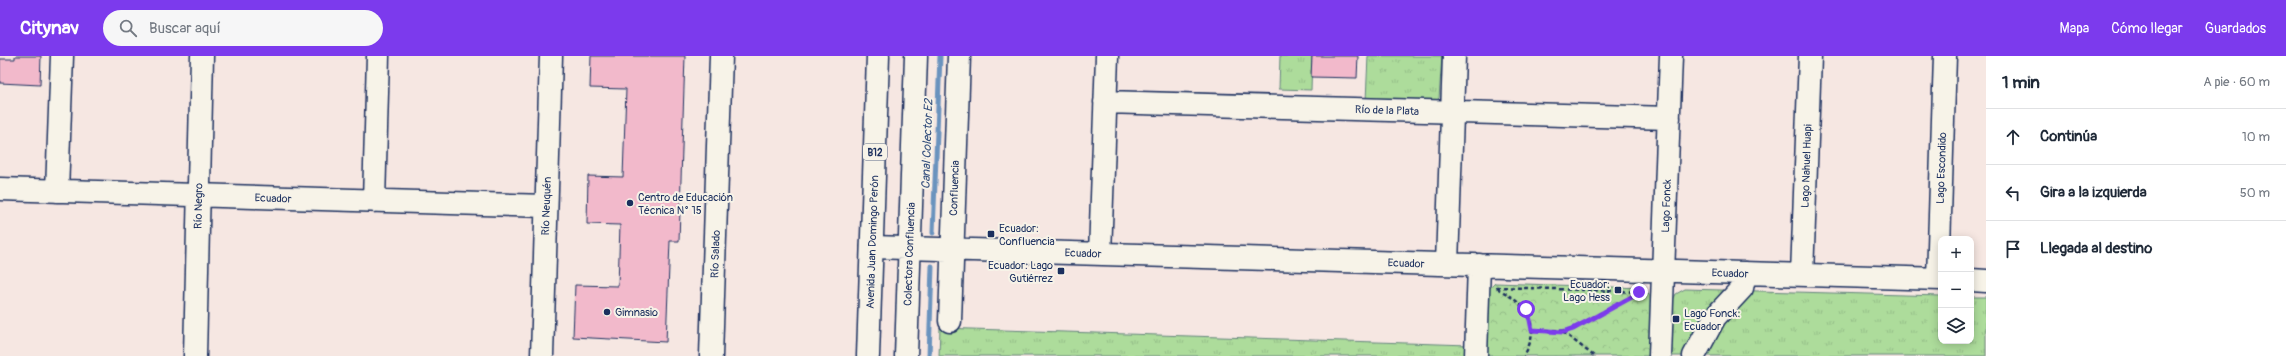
<!DOCTYPE html>
<html lang="es">
<head>
<meta charset="utf-8">
<style>
	body { margin:0; font-family:Pangolin,sans-serif; background:#f6f6f7; color:#1f2937 }
	.controls { position:absolute; right:12px; bottom:12px; display:grid; overflow:hidden; border-radius:8px; box-shadow:0 2px 10px #0003 }
	.controls button { width:36px; height:36px; display:grid; place-items:center; padding:0; border:0; border-bottom:1px solid #e0e1e3; background:#fff; color:#1f2937; font:20px sans-serif }
	.stop { position:absolute; width:12px; height:12px; margin:-9px; border:3px solid #7c3aed; border-radius:50%; background:#fff }
	.stop.end { background:#7c3aed; border-color:#fff; box-shadow:0 1px 4px #0008 }
	.list { margin:0; padding:0; list-style:none }
	h2 { display:flex; justify-content:space-between; align-items:center; height:52px; margin:0; padding:0 16px; font-size:17px }
	h2 small { font-size:13px; font-weight:400; color:#747a83 }
	.list li { display:grid; grid-template-columns:26px 1fr auto; gap:12px; align-items:center; box-sizing:border-box; height:56px; padding:0 16px; border-top:1px solid #e0e1e3 }
	.list b { display:block; font-size:15px; white-space:nowrap }
	.list em { font-size:13px; font-style:normal; color:#747a83 }
	.icon { flex:none; width:22px; height:22px; fill:none; stroke:currentColor; stroke-width:2; stroke-linecap:round; stroke-linejoin:round }
	.map { position:relative; flex:none; width:1986px; height:300px; overflow:hidden }
	header { display:flex; align-items:center; gap:24px; box-sizing:border-box; height:56px; padding:0 20px; background:#7c3aed; color:#fff }
	header strong { font-size:19px }
	nav { display:flex; gap:22px; margin-inline-start:auto; font-size:14px }
	.search { width:280px; height:36px; background:#f6f6f7; display:flex; align-items:center; gap:10px; box-sizing:border-box; padding:0 14px; border-radius:22px; color:#747a83; font-size:15px }
	main { display:flex }
	aside { flex:1; background:#fff }
	.map>svg:first-child { display:block }
</style>
</head>
<body>
<header>
<strong>Citynav</strong>
<div class="search"><svg class="icon" aria-label="search" viewBox="0 0 24 24"><circle cx="10" cy="10" r="6"/><path d="M15 15l6 6"/></svg>Buscar aquí</div>
<nav><a>Mapa</a><a>Cómo llegar</a><a>Guardados</a></nav>
</header>
<main>
<div class="map">
<svg width="1986" height="300" viewBox="0 0 1986 300">
	<defs>
		<pattern id="grass-tufts" width="24" height="20" patternUnits="userSpaceOnUse"><rect width="24" height="20" fill="#addc9b"/><path d="M3 7l-1-3M5 7V3M7 7l1-3M15 17l-1-3M17 17v-4M19 17l1-3" fill="none" stroke="#94bd88"/></pattern>
		<pattern id="park-crowns" width="20" height="18" patternUnits="userSpaceOnUse"><rect width="20" height="18" fill="#addc9b"/><path d="M2 6a3 3 0 1 1 6 0M12 15a3 3 0 1 1 6 0" fill="none" stroke="#94bd88"/></pattern>
	</defs>
	<rect width="100%" height="100%" fill="#f6e7e2"/>
	<filter id="ink" filterUnits="userSpaceOnUse"><feTurbulence type="fractalNoise" baseFrequency=".025" numOctaves="2"/><feDisplacementMap in="SourceGraphic" scale="8" xChannelSelector="R" yChannelSelector="G"/><feConvolveMatrix kernelMatrix="1 2 1 2 8 2 1 2 1" color-interpolation-filters="sRGB"/></filter>
	<g filter="url(#ink)">
		<path fill="url(#grass-tufts)" stroke="#64867c" d="M 1280,0 L 1312,0 L 1311,34 L 1279,33 Z
			M 1368,0 L 1442,0 L 1439,42 L 1436,45 L 1366,45 Z
			M 1685,233 L 1941,240 L 1941,285 L 1971,285 L 1971,241 L 1986,241 L 1986,300 L 1671,300 L 1673,244 L 1676,238 Z
			M 940,272 L 1469,289 L 1469,300 L 939,300 Z"/>
		<path fill="url(#park-crowns)" stroke="#64867c" d="M 1495,227 L 1643,232 L 1651,240 L 1649,300 L 1485,300 L 1488,234 Z"/>
		<g fill="none" stroke-linecap="round" stroke-linejoin="round">
			<path stroke="#6b93be" stroke-width="5" d="M 933,177 L 940,0
				M 929,300 L 932,210"/>
		</g>
		<path fill="#f2b9cb" stroke="#1b2f5e" d="M 15,0 L 41,0 L 40,29 L 0,27 L 0,3 L 15,3 Z
			M 591,0 L 685,0 L 679,185 L 670,185 L 666,286 L 573,281 L 575,229 L 618,230 L 620,169 L 587,168 L 588,120 L 623,121 L 626,33 L 590,32 Z
			M 1312,0 L 1358,0 L 1357,22 L 1311,21 Z"/>
		<g fill="none" stroke-linecap="round" stroke-linejoin="round">
			<g stroke="#1b2f5e" stroke-width="25">
				<path id="minor" d="M 1105,46 L 1669,62
					M 0,133 L 546,150
					M 57,135 L 62,0
					M 374,145 L 378,0
					M 872,191 L 1941,223
					M 1100,198 L 1107,0
					M 1447,208 L 1454,0
					M 1802,219 L 1810,0
					M 1938,223 L 1945,0
					M 1971,224 L 1986,225
					M 950,265 L 959,0
					M 195,300 L 202,0
					M 542,300 L 551,0
					M 711,300 L 721,0
					M 906,300 L 916,0
					M 1476,300 L 1479,209
					M 1660,300 L 1671,0
					M 1694,300 L 1715,261 L 1742,232 L 1745,217"/>
			</g>
			<g stroke="#1b2f5e" stroke-width="25">
				<path id="major" d="M 868,300 L 878,0"/>
			</g>
			<path stroke="#1b2f5e" stroke-width="2.5" stroke-dasharray="4 3" stroke-linecap="butt" d="M 1496,231 L 1643,236
				M 1497,232 C 1526,249 1543,265 1524,300
				M 1532,274 L 1563,275 L 1573,273 L 1640,236
				M 1563,276 L 1594,300"/>
			<use href="#minor" stroke="#f7f3e8" stroke-width="22"/>
			<use href="#major" stroke="#f7f3e8" stroke-width="22"/>
		</g>
	</g>
	<g fill="none" stroke-linecap="round" stroke-linejoin="round" filter="url(#ink)">
		<path stroke="#7c3aed" stroke-width="5" d="M 1526,253 L 1530,264 L 1532,274 L 1563,276 L 1573,273 L 1641,236 L 1639,236"/>
	</g>
	<g fill="#1b2f5e" stroke="#f7f3e8" stroke-width="1.5">
		<circle cx="630" cy="147" r="4"/>
		<rect x="987" y="174" width="8" height="8" rx="2"/>
		<rect x="1057" y="211" width="8" height="8" rx="2"/>
		<rect x="1614" y="230" width="8" height="8" rx="2"/>
		<circle cx="607" cy="256" r="4"/>
		<rect x="1672" y="259" width="8" height="8" rx="2"/>
	</g>
	<g text-anchor="middle" stroke-width="4" stroke-linejoin="round" paint-order="stroke">
		<rect fill="#f7f3e8" stroke="#5d6a87" stroke-width="1" x="863" y="88" width="24" height="16" rx="3"/>
		<g font-size="10" font-weight="bold" fill="#1b2f5e">
			<text x="875" y="100">B12</text>
		</g>
		<g font-size="11" fill="#1b2f5e" stroke="#f7f3e8">
			<text transform="translate(1387 54) rotate(2)" y="4">Río de la Plata</text>
			<text transform="translate(1806 110) rotate(-88)" y="4">Lago Nahuel Huapi</text>
			<text transform="translate(1941 112) rotate(-88)" y="4">Lago Escondido</text>
			<text transform="translate(954 132) rotate(-88)" y="4">Confluencia</text>
			<text transform="translate(273 142) rotate(2)" y="4">Ecuador</text>
			<text transform="translate(198 150) rotate(-89)" y="4">Río Negro</text>
			<text transform="translate(546 150) rotate(-88)" y="4">Río Neuquén</text>
			<text transform="translate(1666 150) rotate(-88)" y="4">Lago Fonck</text>
			<text transform="translate(872 186) rotate(-88)" y="4">Avenida Juan Domingo Perón</text>
			<text transform="translate(1083 197) rotate(2)" y="4">Ecuador</text>
			<text transform="translate(715 198) rotate(-88)" y="4">Río Salado</text>
			<text transform="translate(909 198) rotate(-88)" y="4">Colectora Confluencia</text>
			<text transform="translate(1406 207) rotate(2)" y="4">Ecuador</text>
			<text transform="translate(1730 217) rotate(2)" y="4">Ecuador</text>
		</g>
		<g font-size="11" fill="#1b2f5e" stroke="#f7f3e8" text-anchor="start">
			<text x="638" y="145">Centro de Educación<tspan x="638" dy="13">Técnica N° 15</tspan></text>
			<text x="999" y="176">Ecuador:<tspan x="999" dy="13">Confluencia</tspan></text>
			<text x="1053" y="213" text-anchor="end">Ecuador: Lago<tspan x="1053" dy="13">Gutiérrez</tspan></text>
			<text x="1610" y="232" text-anchor="end">Ecuador:<tspan x="1610" dy="13">Lago Hess</tspan></text>
			<text x="615" y="260">Gimnasio</text>
			<text x="1684" y="261">Lago Fonck:<tspan x="1684" dy="13">Ecuador</tspan></text>
		</g>
		<g font-size="12" font-style="italic" fill="#36507e" stroke="#f7f3e8">
			<text transform="translate(927 88) rotate(-88)" y="4">Canal Colector E2</text>
		</g>
	</g>
</svg>
<div class="controls">
<button>+</button>
<button>−</button>
<button><svg class="icon" aria-label="layers" viewBox="0 0 24 24"><path d="M12 4l9 5-9 5-9-5zM3 14l9 5 9-5"/></svg></button>
</div>
<div class="stop" style="left:1526px;top:253px"></div>
<div class="stop end" style="left:1639px;top:236px"></div>
</div>
<aside>
<h2>1 min<small>A pie · 60 m</small></h2>
<ul class="list">
<li><svg class="icon" aria-label="ahead" viewBox="0 0 24 24"><path d="M12 20V5M6 11l6-6 6 6"/></svg><div><b>Continúa</b></div><em>10 m</em></li>
<li><svg class="icon" aria-label="left" viewBox="0 0 24 24"><path d="M17 20v-9H6M10 6l-5 5 5 5"/></svg><div><b>Gira a la izquierda</b></div><em>50 m</em></li>
<li><svg class="icon" aria-label="arrive" viewBox="0 0 24 24"><path d="M6 21V4h12l-3 4 3 4H6"/></svg><div><b>Llegada al destino</b></div></li>
</ul>
</aside>
</main>
</body>
</html>
